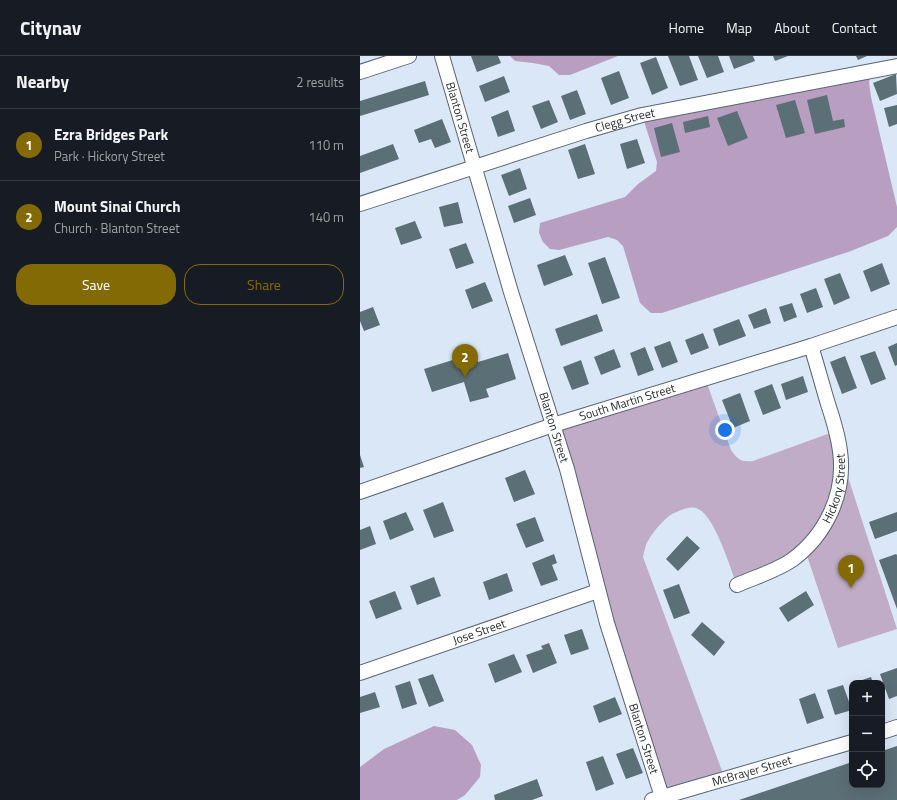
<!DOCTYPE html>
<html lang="en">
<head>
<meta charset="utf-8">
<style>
	body { margin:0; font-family:"Titillium Web",sans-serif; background:#20242c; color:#f1f3f6 }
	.controls { position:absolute; right:12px; bottom:12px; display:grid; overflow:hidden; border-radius:8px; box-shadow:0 4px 16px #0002 }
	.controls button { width:36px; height:36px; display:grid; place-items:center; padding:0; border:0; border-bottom:1px solid #363941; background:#171b24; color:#f1f3f6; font:20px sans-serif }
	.you { position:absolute; left:365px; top:374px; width:14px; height:14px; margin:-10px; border:3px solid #fff; border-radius:50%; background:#1a73e8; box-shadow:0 0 0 6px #1a73e833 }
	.badge { display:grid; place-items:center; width:26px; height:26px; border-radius:50%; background:#846a04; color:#fff; font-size:13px; font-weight:700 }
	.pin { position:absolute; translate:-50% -33px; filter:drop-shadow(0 1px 2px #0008) }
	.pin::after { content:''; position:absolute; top:21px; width:14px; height:12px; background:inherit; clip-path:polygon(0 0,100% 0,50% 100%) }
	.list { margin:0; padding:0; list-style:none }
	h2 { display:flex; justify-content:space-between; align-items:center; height:52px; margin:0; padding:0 16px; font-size:17px }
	h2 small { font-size:13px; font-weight:400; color:#9ea1a6 }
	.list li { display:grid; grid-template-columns:26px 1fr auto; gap:12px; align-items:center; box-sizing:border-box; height:72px; padding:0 16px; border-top:1px solid #363941 }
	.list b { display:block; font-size:15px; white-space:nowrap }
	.list p { margin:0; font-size:13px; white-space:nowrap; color:#9ea1a6 }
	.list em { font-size:13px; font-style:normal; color:#9ea1a6 }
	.actions { display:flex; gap:8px; padding:12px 16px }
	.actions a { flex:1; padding:9px 0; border:1px solid #846a04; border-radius:16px; text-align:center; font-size:14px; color:#846a04 }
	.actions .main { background:#846a04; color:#fff }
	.icon { flex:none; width:22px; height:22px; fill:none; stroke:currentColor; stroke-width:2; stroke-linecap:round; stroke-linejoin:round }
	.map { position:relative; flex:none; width:537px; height:744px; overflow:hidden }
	header { display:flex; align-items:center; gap:24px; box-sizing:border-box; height:56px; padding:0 20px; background:#171b24; border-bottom:1px solid #363941 }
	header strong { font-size:19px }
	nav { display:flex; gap:22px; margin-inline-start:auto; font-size:14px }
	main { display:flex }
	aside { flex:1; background:#171b24 }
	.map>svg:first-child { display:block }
</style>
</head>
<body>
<header>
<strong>Citynav</strong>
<nav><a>Home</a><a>Map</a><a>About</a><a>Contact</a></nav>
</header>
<main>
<aside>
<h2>Nearby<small>2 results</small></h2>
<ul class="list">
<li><span class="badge">1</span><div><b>Ezra Bridges Park</b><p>Park · Hickory Street</p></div><em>110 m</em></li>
<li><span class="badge">2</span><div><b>Mount Sinai Church</b><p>Church · Blanton Street</p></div><em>140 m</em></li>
</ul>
<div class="actions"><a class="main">Save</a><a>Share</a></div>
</aside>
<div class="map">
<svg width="537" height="744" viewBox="0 0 537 744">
	<rect width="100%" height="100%" fill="#dae7f7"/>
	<path fill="#c0acc6" d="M 345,322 L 371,394 C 378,404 381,406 393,405 L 476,375 L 480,396 L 537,573 L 478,592 L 445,494 L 377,529 C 370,512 355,460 338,453 C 331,449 321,454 314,457 C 305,461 290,479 286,489 C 285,492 284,497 283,501 L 365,723 L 302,741 L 193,369 Z"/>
	<path fill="#b89ec0" d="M 150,0 L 258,0 L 210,19 L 199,19 L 189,10 L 173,7 L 155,5 Z
		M 513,15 L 509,26 L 511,41 L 537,151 L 537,171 L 528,180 L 491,195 L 302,257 L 291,257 L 280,247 L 263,190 L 257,184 L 248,181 L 199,194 L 190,193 L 183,186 L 179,177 L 180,167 L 265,141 L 278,128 L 296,115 L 297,106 L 282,59 Z
		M 74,670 L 95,674 L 112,689 L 121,709 L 120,721 L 105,739 L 97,744 L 0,744 L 0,711 L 24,693 Z"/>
	<path fill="#5b6f76" d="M 111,0 L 138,0 L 141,7 L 117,16 Z
		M 308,0 L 329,0 L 338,24 L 320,30 Z
		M 338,0 L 358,0 L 364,16 L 347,22 Z
		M 369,0 L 393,0 L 395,5 L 374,13 Z
		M 413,0 L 428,0 L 415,5 Z
		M 496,0 L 507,0 L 498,4 Z
		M 296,1 L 308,32 L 292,39 L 280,7 Z
		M 259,15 L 269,42 L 251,49 L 241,22 Z
		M 536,18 L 537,38 L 520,45 L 513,27 Z
		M 144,20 L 150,36 L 125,46 L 119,30 Z
		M 65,25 L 69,39 L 0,60 L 0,45 Z
		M 217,34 L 226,58 L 210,64 L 201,40 Z
		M 467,39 L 473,65 L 484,63 L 485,71 L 455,78 L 447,44 Z
		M 189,44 L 198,66 L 181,73 L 172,50 Z
		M 435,44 L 445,77 L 426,82 L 416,49 Z
		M 537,49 L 537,68 L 529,71 L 524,52 Z
		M 148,54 L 155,75 L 138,81 L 131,61 Z
		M 377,55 L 388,82 L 368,90 L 357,62 Z
		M 348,60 L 350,71 L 325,77 L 323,66 Z
		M 82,63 L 91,86 L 75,92 L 71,83 L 59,87 L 54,74 Z
		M 312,67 L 320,96 L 301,101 L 294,72 Z
		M 277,83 L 285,107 L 267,113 L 260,88 Z
		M 33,88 L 39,103 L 0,117 L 0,100 Z
		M 225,88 L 235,118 L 218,123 L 208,94 Z
		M 160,112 L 167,133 L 149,140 L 141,119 Z
		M 170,142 L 176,159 L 154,167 L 148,150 Z
		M 98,146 L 103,167 L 84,171 L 79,151 Z
		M 55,165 L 62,182 L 41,189 L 35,172 Z
		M 106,187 L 114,207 L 96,213 L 89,193 Z
		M 205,199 L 213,219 L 184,230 L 177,209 Z
		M 245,201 L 260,242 L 242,248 L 228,207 Z
		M 522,207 L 530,228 L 511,236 L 503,215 Z
		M 480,217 L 490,242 L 474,249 L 464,223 Z
		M 125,226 L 133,245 L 112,253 L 105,234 Z
		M 456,232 L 463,251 L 447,257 L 440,238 Z
		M 432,247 L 437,261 L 424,266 L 419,251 Z
		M 13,251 L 20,269 L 4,275 L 0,265 L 0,256 Z
		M 406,252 L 411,267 L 394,273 L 388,259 Z
		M 237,258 L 243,275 L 201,290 L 195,273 Z
		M 379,263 L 386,280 L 359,290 L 353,273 Z
		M 343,277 L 349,292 L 331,299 L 325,284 Z
		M 310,285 L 318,306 L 302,312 L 294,291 Z
		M 537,287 L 537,309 L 535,310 L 528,291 Z
		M 285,291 L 294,314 L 278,320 L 270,297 Z
		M 254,293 L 261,311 L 241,319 L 234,301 Z
		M 515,295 L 526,323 L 511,329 L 500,300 Z
		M 115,297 L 118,306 L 148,297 L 156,323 L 126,333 L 129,341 L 110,346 L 104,326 L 72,336 L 64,313 Z
		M 485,300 L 497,332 L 482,338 L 470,306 Z
		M 221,304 L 229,328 L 212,334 L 203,311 Z
		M 443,320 L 448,336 L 426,344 L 421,328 Z
		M 412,328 L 421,352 L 403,359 L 394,335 Z
		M 380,337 L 390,365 L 373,372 L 362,344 Z
		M 0,399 L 4,411 L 0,412 Z
		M 165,414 L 175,438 L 154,446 L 145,422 Z
		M 83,446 L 94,475 L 74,482 L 63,454 Z
		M 46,456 L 54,474 L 30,484 L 23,465 Z
		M 537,456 L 537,475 L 515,483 L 509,466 Z
		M 175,461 L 184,485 L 166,492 L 156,468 Z
		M 10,470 L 16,488 L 0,494 L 0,474 Z
		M 327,480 L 340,492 L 318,515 L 306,503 Z
		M 194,498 L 197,507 L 192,509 L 198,524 L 181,530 L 172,507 Z
		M 536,498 L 537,499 L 537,553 L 519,504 Z
		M 147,517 L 153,535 L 129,544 L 123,526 Z
		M 74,521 L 81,540 L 57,549 L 50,530 Z
		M 319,528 L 330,557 L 314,563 L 303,534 Z
		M 35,535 L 42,553 L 16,563 L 9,545 Z
		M 446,535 L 454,549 L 428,566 L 419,552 Z
		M 342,566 L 365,586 L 354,600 L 331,579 Z
		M 222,573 L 229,593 L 211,599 L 204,579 Z
		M 189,587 L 197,607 L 173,617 L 166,599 L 183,593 L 181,590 Z
		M 154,598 L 162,616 L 135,627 L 128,608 Z
		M 537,612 L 537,640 L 529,643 L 520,618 Z
		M 73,618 L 84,645 L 69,651 L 58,623 Z
		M 511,621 L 513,627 L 493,627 Z
		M 50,625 L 57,648 L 42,653 L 35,630 Z
		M 483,629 L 492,654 L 475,659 L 467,634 Z
		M 15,636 L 20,651 L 0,657 L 0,641 Z
		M 455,637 L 464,662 L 447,668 L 439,643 Z
		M 255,641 L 262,658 L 239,667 L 233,650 Z
		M 537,690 L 537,744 L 379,744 L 492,706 L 492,729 L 522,729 L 522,695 Z
		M 273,692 L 283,717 L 266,723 L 256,698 Z
		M 243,700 L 254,728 L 236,735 L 226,706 Z
		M 177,723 L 183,740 L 172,744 L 135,744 L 134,739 Z"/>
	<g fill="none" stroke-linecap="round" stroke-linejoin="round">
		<g stroke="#596471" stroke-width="16">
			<g id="minor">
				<path id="s1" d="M 82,0 L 151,236 L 207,413 L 247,567 L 303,744"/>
				<path d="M 0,16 L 49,0"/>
				<path id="s2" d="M 0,148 L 226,75 L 282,59 L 537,10"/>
				<path id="s3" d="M 0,436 L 193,369 L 451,290 L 537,261"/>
				<path id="s4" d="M 377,529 C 395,521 416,515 432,504 C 466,479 486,437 480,395 C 478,379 473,363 468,348 C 462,328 457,309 451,290"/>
				<path id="s5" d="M 0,617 L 238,535"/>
				<path d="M 522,676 L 537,671"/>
				<path id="s6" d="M 292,744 L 492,686"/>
			</g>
		</g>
		<use href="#minor" stroke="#fff" stroke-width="14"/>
	</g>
	<g text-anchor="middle" stroke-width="4" stroke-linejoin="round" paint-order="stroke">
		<g font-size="12" fill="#272c32" stroke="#ecf4fe">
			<text dy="4" stroke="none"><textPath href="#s1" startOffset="64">Blanton Street</textPath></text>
			<text dy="4" stroke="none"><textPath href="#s2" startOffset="278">Clegg Street</textPath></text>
			<text dy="4" stroke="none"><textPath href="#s3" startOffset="282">South Martin Street</textPath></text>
			<text dy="4" stroke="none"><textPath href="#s1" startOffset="388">Blanton Street</textPath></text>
			<text dy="4" stroke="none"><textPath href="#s4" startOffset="147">Hickory Street</textPath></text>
			<text dy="4" stroke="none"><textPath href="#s5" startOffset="126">Jose Street</textPath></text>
			<text dy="4" stroke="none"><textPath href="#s1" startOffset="712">Blanton Street</textPath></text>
			<text dy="4" stroke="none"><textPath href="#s6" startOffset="104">McBrayer Street</textPath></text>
		</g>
	</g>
</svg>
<div class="controls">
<button>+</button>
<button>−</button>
<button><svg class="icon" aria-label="locate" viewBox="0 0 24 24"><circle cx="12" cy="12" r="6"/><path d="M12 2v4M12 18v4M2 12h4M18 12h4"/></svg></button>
</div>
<div class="you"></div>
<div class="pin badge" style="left:491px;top:532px">1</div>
<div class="pin badge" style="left:105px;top:321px">2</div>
</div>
</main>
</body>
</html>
